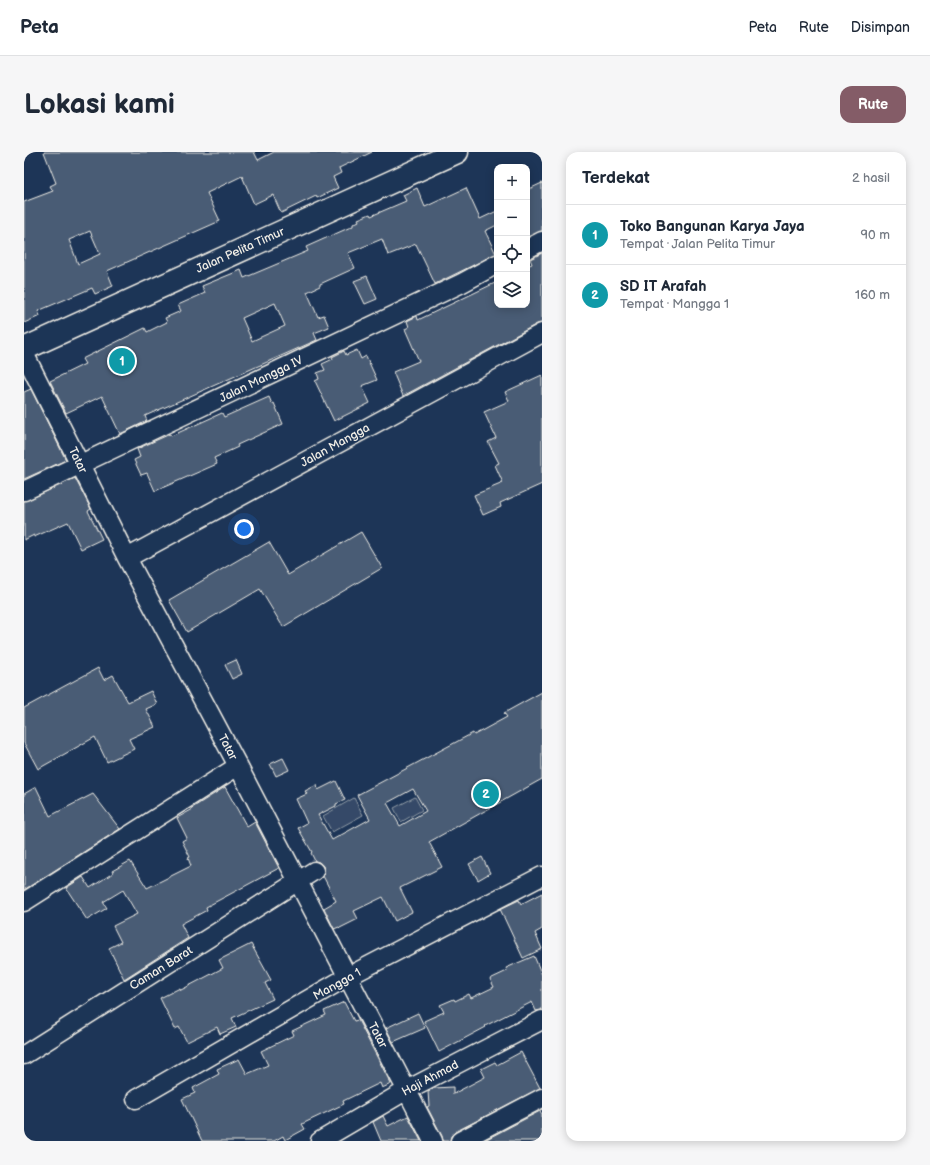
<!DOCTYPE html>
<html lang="id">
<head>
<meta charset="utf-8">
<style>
	body { margin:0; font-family:"Balsamiq Sans",sans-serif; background:#f6f6f7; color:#1f2937 }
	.controls { position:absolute; right:12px; top:12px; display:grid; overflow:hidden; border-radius:8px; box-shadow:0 2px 10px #0003 }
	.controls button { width:36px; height:36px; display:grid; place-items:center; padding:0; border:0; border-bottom:1px solid #e0e1e3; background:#fff; color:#1f2937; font:20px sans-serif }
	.you { position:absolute; left:220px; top:377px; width:14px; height:14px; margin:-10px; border:3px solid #fff; border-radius:50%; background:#1a73e8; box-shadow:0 0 0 6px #1a73e833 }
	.badge { display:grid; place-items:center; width:26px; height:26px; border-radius:50%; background:#845c67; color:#fff; font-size:13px; font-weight:700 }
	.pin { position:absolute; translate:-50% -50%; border:2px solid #fff; box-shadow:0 1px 4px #0006 }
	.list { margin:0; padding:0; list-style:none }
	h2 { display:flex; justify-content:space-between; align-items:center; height:52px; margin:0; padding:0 16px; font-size:17px }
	h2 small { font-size:13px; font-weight:400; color:#747a83 }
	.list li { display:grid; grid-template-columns:26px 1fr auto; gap:12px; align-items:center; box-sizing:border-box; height:60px; padding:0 16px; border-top:1px solid #e0e1e3 }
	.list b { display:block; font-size:15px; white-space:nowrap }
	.list p { margin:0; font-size:13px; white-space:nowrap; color:#747a83 }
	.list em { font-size:13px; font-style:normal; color:#747a83 }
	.icon { flex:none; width:22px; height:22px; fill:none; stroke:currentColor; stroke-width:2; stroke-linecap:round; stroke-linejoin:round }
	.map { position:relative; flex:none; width:518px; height:989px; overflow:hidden; border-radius:12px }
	header { display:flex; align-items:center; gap:24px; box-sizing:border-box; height:56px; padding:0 20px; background:#fff; border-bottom:1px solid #e0e1e3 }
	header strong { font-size:19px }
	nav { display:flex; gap:22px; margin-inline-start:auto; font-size:14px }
	.intro { display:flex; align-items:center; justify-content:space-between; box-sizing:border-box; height:96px; padding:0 24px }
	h1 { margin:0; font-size:28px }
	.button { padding:10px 18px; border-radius:12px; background:#845c67; color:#fff; font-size:14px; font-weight:700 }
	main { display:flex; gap:24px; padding:0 24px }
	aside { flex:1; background:#fff; border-radius:12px; box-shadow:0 2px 10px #0003 }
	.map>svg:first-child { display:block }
</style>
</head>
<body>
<header>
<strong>Peta</strong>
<nav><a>Peta</a><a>Rute</a><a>Disimpan</a></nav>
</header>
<div class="intro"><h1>Lokasi kami</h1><a class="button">Rute</a></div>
<main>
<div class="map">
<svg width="518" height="989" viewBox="0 0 518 989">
	<rect width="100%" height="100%" fill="#1d3557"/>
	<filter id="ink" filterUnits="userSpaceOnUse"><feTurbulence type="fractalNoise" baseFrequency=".025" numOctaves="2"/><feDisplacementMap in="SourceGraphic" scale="8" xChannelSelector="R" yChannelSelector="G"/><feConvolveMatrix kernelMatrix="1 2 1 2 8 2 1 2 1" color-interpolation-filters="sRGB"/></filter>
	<g filter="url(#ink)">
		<path fill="#354a67" stroke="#949ea8" d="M 391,645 L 398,658 L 377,670 L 370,656 Z
			M 330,646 L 339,663 L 308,680 L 299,664 Z"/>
		<path fill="#485b74" stroke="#f4f1e8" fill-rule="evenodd" d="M 20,0 L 230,0 L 234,8 L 250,0 L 348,0 L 315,16 L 317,21 L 309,25 L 314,36 L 293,46 L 292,44 L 257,61 L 249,43 L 230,52 L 218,24 L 183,41 L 196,69 L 83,119 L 89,134 L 71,142 L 68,136 L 14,159 L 16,164 L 0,171 L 0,50 L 29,39 L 26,34 L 32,31 ZM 66,79 L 76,102 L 54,112 L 45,88 Z
			M 518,31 L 518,79 L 503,85 L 503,38 Z
			M 393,36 L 401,55 L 442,36 L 456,67 L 473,59 L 473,73 L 461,79 L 472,102 L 411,132 L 392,92 L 364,103 L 358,87 L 324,101 L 331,116 L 296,132 L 296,134 L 283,140 L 294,165 L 300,163 L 305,175 L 290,181 L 293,188 L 121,264 L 123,269 L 96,282 L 78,244 L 42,261 L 26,229 L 61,212 L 58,207 L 121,176 L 123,180 L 143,170 L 141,166 L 157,159 L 154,153 L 181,141 L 178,134 L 217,118 L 220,126 L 284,99 L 282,95 L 329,74 L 329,72 L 335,69 L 334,67 L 346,62 L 347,64 L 382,49 L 379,43 ZM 251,151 L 261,174 L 228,189 L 218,166 Z
			M 518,101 L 518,171 L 513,172 L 379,244 L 369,220 L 395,209 L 381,177 L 385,175 L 383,169 L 393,164 L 394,168 L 473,130 L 473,153 L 503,153 L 503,114 L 508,112 L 506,107 Z
			M 343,124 L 353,147 L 341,152 L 330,129 Z
			M 333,198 L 337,207 L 342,204 L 353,228 L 338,234 L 346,251 L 310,269 L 291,229 L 295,227 L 293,221 L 301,218 L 298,212 L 309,207 L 308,205 L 320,199 L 322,203 Z
			M 518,223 L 518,332 L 476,351 L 477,355 L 459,363 L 450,343 L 479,331 L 471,313 L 475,311 L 464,290 L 472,286 L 460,260 L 485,249 L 481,240 Z
			M 7,237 L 42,308 L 0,327 L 0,240 Z
			M 245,245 L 248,252 L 250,251 L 259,272 L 213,293 L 214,295 L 190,306 L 193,312 L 131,339 L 123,321 L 117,323 L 110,308 L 116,305 L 113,297 L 146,282 L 147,284 L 198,261 L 200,265 Z
			M 51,326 L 67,357 L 64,359 L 78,387 L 57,397 L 44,370 L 10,385 L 10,383 L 0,388 L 0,349 L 4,348 Z
			M 337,380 L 358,416 L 259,475 L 236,437 L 163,480 L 145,448 L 245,390 L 264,423 Z
			M 212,508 L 218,522 L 208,527 L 201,513 Z
			M 74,516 L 80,528 L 89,523 L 104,550 L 127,539 L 133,552 L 122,557 L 131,575 L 105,587 L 110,597 L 83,610 L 71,585 L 14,617 L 0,591 L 0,556 Z
			M 518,540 L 518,627 L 405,690 L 418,715 L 376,736 L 388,760 L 371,769 L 359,745 L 330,759 L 334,767 L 316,776 L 315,775 L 310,777 L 300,756 L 312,749 L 299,724 L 300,719 L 299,714 L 295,710 L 291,709 L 287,701 L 288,700 L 274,676 L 283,671 L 272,647 L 283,642 L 281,639 L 293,633 L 294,638 L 312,629 L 321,648 L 312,652 L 312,654 L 294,663 L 308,688 L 346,667 L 333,643 L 449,581 L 450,583 L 483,565 L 480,561 ZM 389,637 L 402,659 L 376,674 L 363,651 Z
			M 259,606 L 265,618 L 252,624 L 246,612 Z
			M 12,635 L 26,664 L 69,642 L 96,677 L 0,738 L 0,642 Z
			M 201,635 L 223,675 L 231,670 L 255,716 L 182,755 L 183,758 L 157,772 L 164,786 L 100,827 L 85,796 L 97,790 L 89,774 L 113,762 L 99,738 L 79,750 L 83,756 L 63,768 L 42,736 L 59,725 L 66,736 L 89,721 L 88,719 L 106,709 L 123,736 L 167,714 L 164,706 L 166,705 L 158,689 L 163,686 L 153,666 L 169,657 L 168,656 Z
			M 458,705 L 466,721 L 454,728 L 445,712 Z
			M 518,741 L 518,777 L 511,781 L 518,797 L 499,806 L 476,757 L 495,748 L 497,752 Z
			M 227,792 L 247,828 L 241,831 L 249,847 L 208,866 L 212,875 L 196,882 L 193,875 L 163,890 L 155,875 L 151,877 L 136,846 L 156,836 L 157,838 L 199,816 L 195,808 Z
			M 510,804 L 518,823 L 518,858 L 512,859 L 508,850 L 461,874 L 462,875 L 415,900 L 400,869 L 420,860 L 416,853 L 430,847 L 431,849 L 445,842 L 447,846 L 470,835 L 466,827 L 483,819 L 482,816 Z
			M 320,850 L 330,869 L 334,868 L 367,932 L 358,936 L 356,931 L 319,949 L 320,952 L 278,972 L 281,977 L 261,988 L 259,984 L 250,989 L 178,989 L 158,947 L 171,941 L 169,936 L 195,922 L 193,917 L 215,907 L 223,922 L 244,913 L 237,899 L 270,883 L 268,879 L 302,863 L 300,859 Z
			M 394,861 L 401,876 L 369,890 L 362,876 Z
			M 497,900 L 516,936 L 431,980 L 427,984 L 426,989 L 419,989 L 418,984 L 403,955 L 405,954 L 404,939 L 410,936 L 429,935 L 429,942 L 461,925 L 457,917 L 471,910 L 473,913 Z
			M 516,959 L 518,962 L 518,989 L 459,989 Z
			M 359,964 L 364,974 L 384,964 L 397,989 L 357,989 L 349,970 Z"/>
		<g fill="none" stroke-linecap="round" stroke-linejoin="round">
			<g stroke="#f4f1e8" stroke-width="21">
				<path id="minor" d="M 503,97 L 518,89
					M 0,201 L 103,406 L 214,614 L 409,989
					M 0,339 L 438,131 L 473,112
					M 103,406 L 518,181
					M 0,750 L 214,614
					M 0,903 L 290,719
					M 112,947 L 323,825 L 518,724
					M 296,989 L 383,938 L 518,868
					M 436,989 L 518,946"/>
			</g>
			<g stroke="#f4f1e8" stroke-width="25">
				<path id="tertiary" d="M 0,197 L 433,0"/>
			</g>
			<use href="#minor" stroke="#1d3557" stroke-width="18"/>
			<use href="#tertiary" stroke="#1d3557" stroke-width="22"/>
		</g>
	</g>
	<g text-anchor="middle" stroke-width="3" stroke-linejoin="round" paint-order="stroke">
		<g font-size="12" fill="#f4f1e8" stroke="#1d3557">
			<text transform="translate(216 98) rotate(-24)" y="4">Jalan Pelita Timur</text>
			<text transform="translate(237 227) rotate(-26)" y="4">Jalan Mangga IV</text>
			<text transform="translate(311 293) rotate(-29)" y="4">Jalan Mangga</text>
			<text transform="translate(54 308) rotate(64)" y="4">Tatar</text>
			<text transform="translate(204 595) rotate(62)" y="4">Tatar</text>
			<text transform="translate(137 816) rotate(-32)" y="4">Caman Barat</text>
			<text transform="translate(313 832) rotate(-29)" y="4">Mangga 1</text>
			<text transform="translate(354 883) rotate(62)" y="4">Tatar</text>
			<text transform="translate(406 926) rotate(-28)" y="4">Haji Ahmad</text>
		</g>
	</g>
</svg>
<div class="controls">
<button>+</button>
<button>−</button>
<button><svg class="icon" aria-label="locate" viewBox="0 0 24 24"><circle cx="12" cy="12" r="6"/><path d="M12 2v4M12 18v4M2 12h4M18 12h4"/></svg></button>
<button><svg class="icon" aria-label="layers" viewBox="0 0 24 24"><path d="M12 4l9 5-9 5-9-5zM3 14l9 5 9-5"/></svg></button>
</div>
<div class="you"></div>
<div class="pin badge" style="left:98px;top:209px;background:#0f9aa8">1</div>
<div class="pin badge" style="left:462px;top:642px;background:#0f9aa8">2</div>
</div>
<aside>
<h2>Terdekat<small>2 hasil</small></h2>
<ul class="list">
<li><span class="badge" style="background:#0f9aa8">1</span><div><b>Toko Bangunan Karya Jaya</b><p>Tempat · Jalan Pelita Timur</p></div><em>90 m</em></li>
<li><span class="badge" style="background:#0f9aa8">2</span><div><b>SD IT Arafah</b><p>Tempat · Mangga 1</p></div><em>160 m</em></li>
</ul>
</aside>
</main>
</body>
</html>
